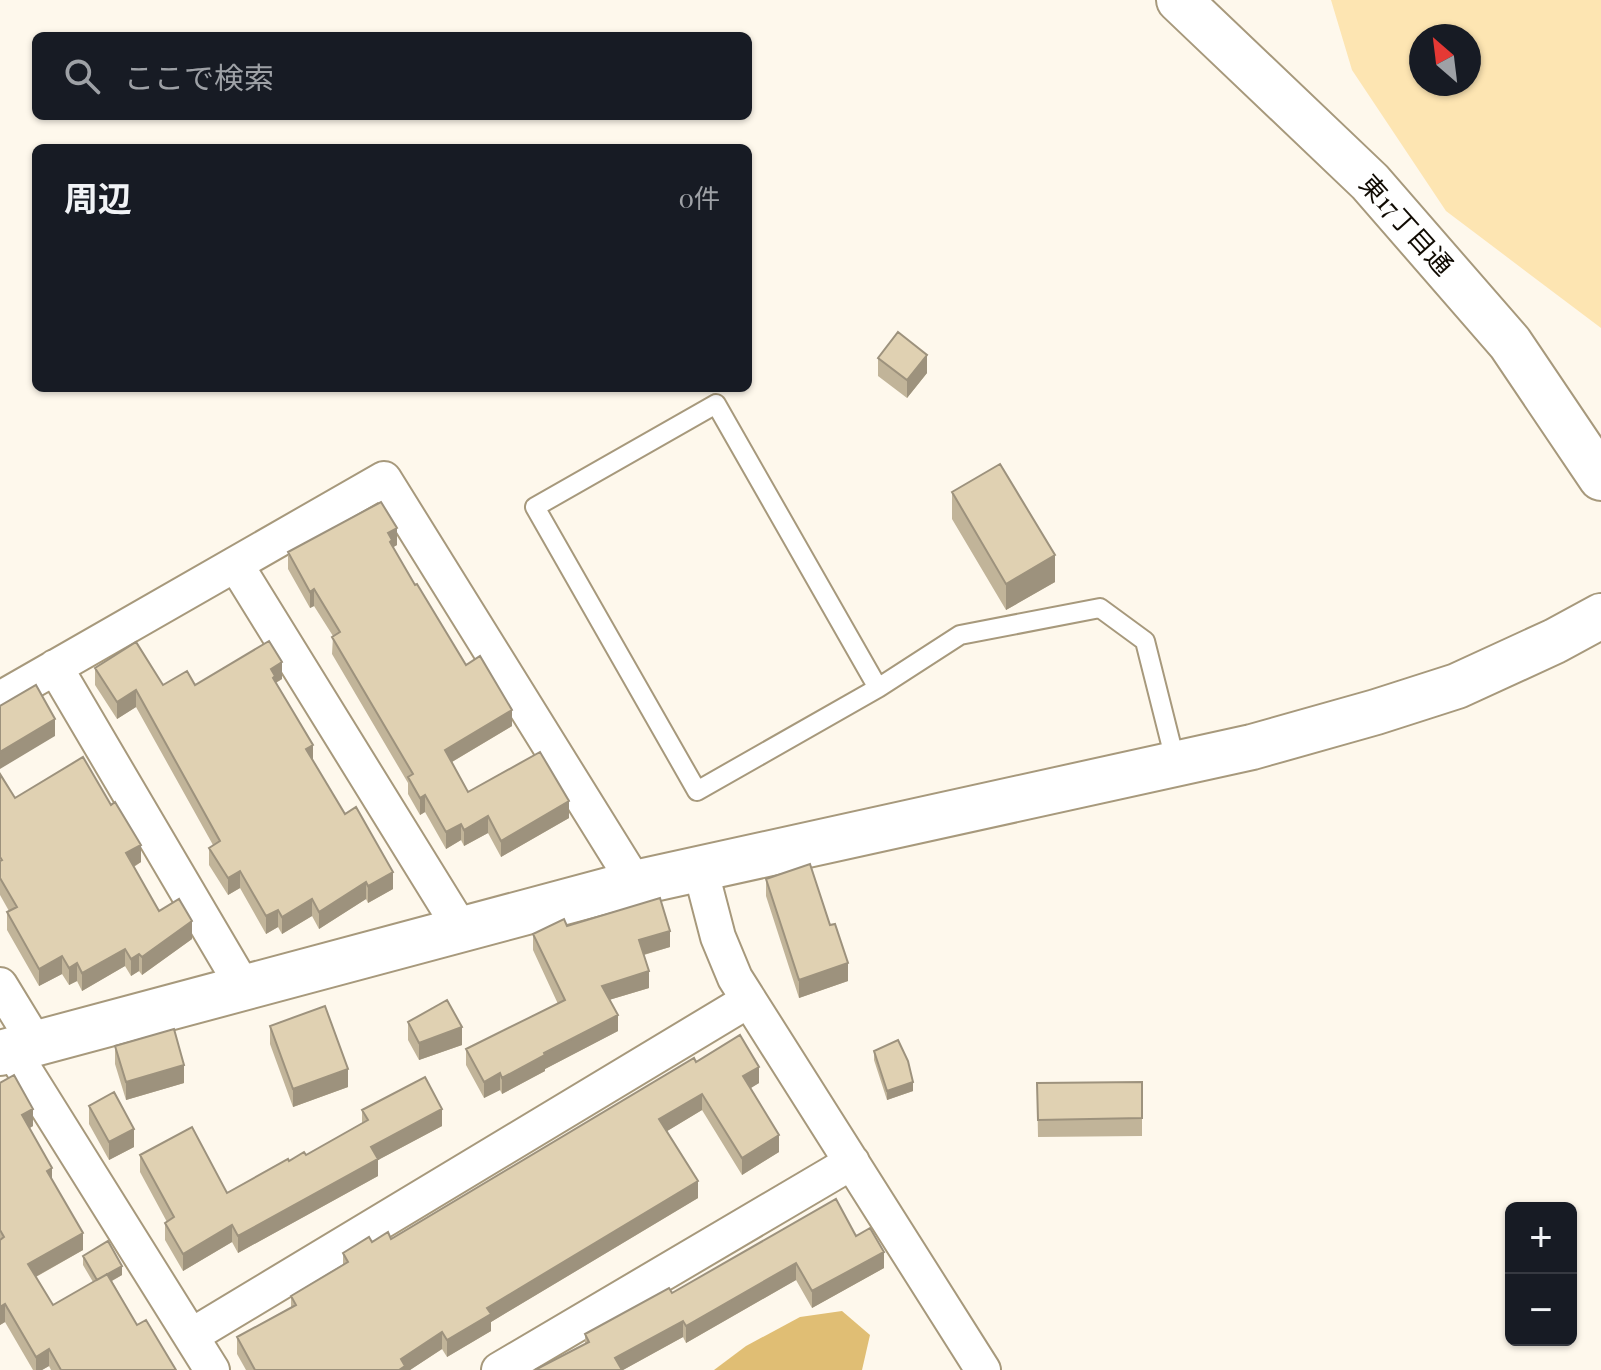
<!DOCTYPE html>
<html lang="ja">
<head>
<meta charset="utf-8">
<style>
	body { margin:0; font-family:"Playfair Display","Noto Sans JP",serif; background:#242831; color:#f1f3f6 }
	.controls { position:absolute; right:24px; bottom:24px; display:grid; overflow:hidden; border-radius:12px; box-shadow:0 2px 6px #0004 }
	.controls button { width:72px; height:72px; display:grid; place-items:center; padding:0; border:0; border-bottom:2px solid #363941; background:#171b24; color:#f1f3f6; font:40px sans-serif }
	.compass { position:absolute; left:1409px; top:24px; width:72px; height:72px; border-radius:50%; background:#171b24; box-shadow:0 2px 6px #0004; rotate:332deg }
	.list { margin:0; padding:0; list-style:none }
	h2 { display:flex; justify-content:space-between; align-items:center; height:104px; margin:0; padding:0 32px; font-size:34px }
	h2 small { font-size:26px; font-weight:400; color:#9ea1a6 }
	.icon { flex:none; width:44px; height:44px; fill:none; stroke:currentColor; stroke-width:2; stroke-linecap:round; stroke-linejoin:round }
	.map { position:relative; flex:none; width:1601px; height:1370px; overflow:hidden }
	.search { position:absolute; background:#171b24; box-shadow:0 2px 6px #0004; left:32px; top:32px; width:720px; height:88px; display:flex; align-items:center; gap:20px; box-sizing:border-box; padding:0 28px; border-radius:12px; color:#9ea1a6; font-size:30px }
	.panel { position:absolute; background:#171b24; box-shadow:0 2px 6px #0004; left:32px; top:144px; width:720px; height:248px; border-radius:12px }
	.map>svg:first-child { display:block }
</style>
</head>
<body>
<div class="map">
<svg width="1601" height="1370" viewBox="0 0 1601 1370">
	<rect width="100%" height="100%" fill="#fef8ec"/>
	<path fill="#fde5b2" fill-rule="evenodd" d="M 1331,0 L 1601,0 L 1601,328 L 1446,211 L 1352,70 ZM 1421,36 L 1469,36 L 1469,84 L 1421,84 Z"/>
	<path fill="#e0be74" d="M 842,1311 L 870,1335 L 862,1370 L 714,1370 L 746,1346 L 800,1317 Z"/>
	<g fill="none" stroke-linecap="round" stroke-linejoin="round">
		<g stroke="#a7997c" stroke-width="22">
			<path id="lane" d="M 716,404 L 878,688 L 697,791 L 535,507 Z
				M 878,688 L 960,635 L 1100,608 L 1145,641 L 1176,764"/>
		</g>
		<g stroke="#a7997c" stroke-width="38">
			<path id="street" d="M 236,565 L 461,929
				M 55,667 L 244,988
				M 0,699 L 384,479 L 635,883
				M 700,868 L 718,937 L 735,978 L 983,1370
				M 0,985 L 36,1044
				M 12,1050 L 212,1370
				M 191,1336 L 749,1000
				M 499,1370 L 852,1162"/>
		</g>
		<g stroke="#a7997c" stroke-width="48">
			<path id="secondary" d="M 1179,0 L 1370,182 L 1510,343 L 1601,478
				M 0,1053 L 635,883 L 1252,747 L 1376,712 L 1457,686 L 1555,641 L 1601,616"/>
		</g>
		<use href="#lane" stroke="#fff" stroke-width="18"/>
		<use href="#street" stroke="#fff" stroke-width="34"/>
		<use href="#secondary" stroke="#fff" stroke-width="44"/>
	</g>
	<path fill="#c1b499" d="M 878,358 L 927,373 L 907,398 L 878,376 Z
		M 952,492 L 1055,582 L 1006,610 L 952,519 Z
		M 397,545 L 393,547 L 415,585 L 466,665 L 512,726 L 452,762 L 468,792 L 569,818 L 501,857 L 488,833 L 464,846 L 461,840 L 446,849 L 425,812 L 420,815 L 408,794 L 408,783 L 332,654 L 333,636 L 314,606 L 310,608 L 288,569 L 288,552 Z
		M 95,668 L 163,685 L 195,685 L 282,679 L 276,683 L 313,761 L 345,814 L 393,889 L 368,903 L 366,899 L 319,929 L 312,916 L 282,934 L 278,927 L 266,934 L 240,888 L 228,895 L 209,865 L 209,848 L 213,845 L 136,707 L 117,719 L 95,685 Z
		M 0,774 L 15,798 L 141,862 L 134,867 L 159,911 L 192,939 L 142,975 L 139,971 L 131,976 L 125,966 L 82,991 L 77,981 L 69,985 L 62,974 L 39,986 L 7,930 L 7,912 L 9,911 L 0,895 Z
		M 766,879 L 848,981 L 799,998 L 766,896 Z
		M 533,934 L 670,947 L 644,955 L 649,988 L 609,1000 L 618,1031 L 545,1069 L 545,1071 L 502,1094 L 500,1090 L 484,1098 L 466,1065 L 466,1049 L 558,1004 L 533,950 Z
		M 408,1022 L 462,1045 L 419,1060 L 408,1040 Z
		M 270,1026 L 348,1087 L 293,1107 L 270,1044 Z
		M 115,1046 L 184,1083 L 126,1100 L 115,1064 Z
		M 874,1051 L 913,1091 L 887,1100 L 874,1060 Z
		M 696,1062 L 759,1083 L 750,1088 L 779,1152 L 742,1175 L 702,1110 L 667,1131 L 698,1198 L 491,1322 L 491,1331 L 447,1357 L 442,1349 L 410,1370 L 246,1370 L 237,1354 L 237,1337 L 291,1307 L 291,1296 L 343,1265 L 343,1253 L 372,1242 L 391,1239 Z
		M 1142,1082 L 1142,1136 L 1038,1137 L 1037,1083 Z
		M 0,1083 L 33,1126 L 30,1128 L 83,1250 L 36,1277 L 53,1305 L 93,1282 L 83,1265 L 83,1256 L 122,1275 L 112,1281 L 137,1325 L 176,1370 L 51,1370 L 49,1366 L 42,1370 L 33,1370 L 5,1322 L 0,1325 Z
		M 89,1106 L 134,1147 L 109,1160 L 89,1124 Z
		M 362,1110 L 442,1126 L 378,1160 L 378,1176 L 238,1253 L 232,1242 L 183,1271 L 165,1240 L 165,1223 L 167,1222 L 140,1172 L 140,1155 L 227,1193 L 289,1161 L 306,1155 L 362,1123 Z
		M 856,1236 L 884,1268 L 812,1308 L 796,1280 L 686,1343 L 683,1337 L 623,1370 L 535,1370 L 585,1344 L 585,1334 L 672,1293 Z"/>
	<path fill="#9d927d" d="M 927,355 L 927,373 L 907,398 L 907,380 Z
		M 397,528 L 397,545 L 392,548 L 392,557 L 388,533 Z
		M 1055,555 L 1055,582 L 1006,610 L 1006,584 Z
		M 314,589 L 314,606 L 310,608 L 310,592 Z
		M 282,662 L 282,679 L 275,683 L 271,669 Z
		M 136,690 L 136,707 L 117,719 L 117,702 Z
		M 512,710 L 512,726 L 445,766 L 445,750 Z
		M 55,719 L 55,736 L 0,769 L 0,752 Z
		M 313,745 L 313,762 L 306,749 Z
		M 425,795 L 425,812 L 420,815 L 420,798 Z
		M 569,801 L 569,818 L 501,857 L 501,841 Z
		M 488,816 L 488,833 L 464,846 L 464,830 Z
		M 461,824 L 461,840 L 446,849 L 446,832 Z
		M 141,845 L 141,862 L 126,871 L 126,853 Z
		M 240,871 L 240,888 L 228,895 L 228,878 Z
		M 393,872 L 393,889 L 368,903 L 368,886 Z
		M 366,882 L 366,899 L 319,929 L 319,912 Z
		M 312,899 L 312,916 L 282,934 L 282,917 Z
		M 278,910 L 278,927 L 266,934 L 266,916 Z
		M 192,921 L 192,939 L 142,975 L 142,957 Z
		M 670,931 L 670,947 L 639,956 L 639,940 Z
		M 125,949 L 125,966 L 82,991 L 82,973 Z
		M 139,954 L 139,971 L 131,976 L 131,959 Z
		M 62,956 L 62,974 L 39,986 L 39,969 Z
		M 77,963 L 77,981 L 69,985 L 69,968 Z
		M 848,963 L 848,981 L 799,998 L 799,980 Z
		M 649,971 L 649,988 L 602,1002 L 602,986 Z
		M 618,1015 L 618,1031 L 545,1069 L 545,1071 L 502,1094 L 502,1078 L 544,1053 Z
		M 462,1027 L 462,1045 L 419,1060 L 419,1043 Z
		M 184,1065 L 184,1083 L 126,1100 L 126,1082 Z
		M 759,1067 L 759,1083 L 743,1093 L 743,1076 Z
		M 348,1069 L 348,1087 L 293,1107 L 293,1089 Z
		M 500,1073 L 500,1090 L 484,1098 L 484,1082 Z
		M 913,1082 L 913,1091 L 887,1100 L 887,1091 Z
		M 702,1094 L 702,1110 L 659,1136 L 659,1119 Z
		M 33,1109 L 33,1126 L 22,1132 L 22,1115 Z
		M 442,1109 L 442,1126 L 378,1160 L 378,1176 L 238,1253 L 238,1236 L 371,1147 Z
		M 134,1129 L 134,1147 L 109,1160 L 109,1142 Z
		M 779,1135 L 779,1152 L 742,1175 L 742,1158 Z
		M 52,1168 L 52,1185 L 47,1171 Z
		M 698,1181 L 698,1198 L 491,1322 L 491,1331 L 447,1357 L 447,1340 L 487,1308 Z
		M 232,1225 L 232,1242 L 183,1271 L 183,1254 Z
		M 83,1233 L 83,1250 L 28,1281 L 28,1264 Z
		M 884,1252 L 884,1268 L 812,1308 L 812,1291 Z
		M 796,1263 L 796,1280 L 686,1343 L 686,1326 Z
		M 122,1266 L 122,1275 L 97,1289 L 97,1280 Z
		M 5,1304 L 5,1322 L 0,1325 L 0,1307 Z
		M 683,1321 L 683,1337 L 623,1370 L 615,1370 L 615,1358 Z
		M 442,1332 L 442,1349 L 410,1370 L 399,1370 L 401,1359 Z
		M 49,1349 L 49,1366 L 42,1370 L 36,1370 L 36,1357 Z"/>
	<path fill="#e0d1b2" stroke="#9d927d" stroke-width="2" d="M 898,332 L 927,355 L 907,380 L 878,358 Z
		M 1000,464 L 1055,555 L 1006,584 L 952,492 Z
		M 381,502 L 397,528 L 388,533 L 392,540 L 390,542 L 415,585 L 417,584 L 466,665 L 480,656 L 512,710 L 445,750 L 468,792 L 540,752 L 569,801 L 501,841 L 488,816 L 464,830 L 461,824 L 446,832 L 425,795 L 420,798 L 408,777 L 413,774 L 332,637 L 340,632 L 314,589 L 310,592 L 288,552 Z
		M 269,641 L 282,662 L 271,669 L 275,676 L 273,678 L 313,745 L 306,749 L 345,814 L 356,807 L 393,872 L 368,886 L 366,882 L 319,912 L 312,899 L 282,917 L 278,910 L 266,916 L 240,871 L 228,878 L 209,848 L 220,841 L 136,690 L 117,702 L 95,668 L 136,642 L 163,685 L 187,671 L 195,685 Z
		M 36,685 L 55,719 L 0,752 L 0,706 Z
		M 83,757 L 111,805 L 115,802 L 141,845 L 126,853 L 159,911 L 179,899 L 192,921 L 142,957 L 139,954 L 131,959 L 125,949 L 82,973 L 77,963 L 69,968 L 62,956 L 39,969 L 7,912 L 17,907 L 0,878 L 0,861 L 2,860 L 0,857 L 0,774 L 15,798 Z
		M 810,864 L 830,925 L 835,924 L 848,963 L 799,980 L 766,879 Z
		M 660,898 L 670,931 L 639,940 L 649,971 L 602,986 L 618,1015 L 544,1053 L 545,1055 L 502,1078 L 500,1073 L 484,1082 L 466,1049 L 565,1000 L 533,934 L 564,919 L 567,926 Z
		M 447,1000 L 462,1027 L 419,1043 L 408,1022 Z
		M 325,1006 L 348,1069 L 293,1089 L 270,1026 Z
		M 174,1029 L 184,1065 L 126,1082 L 115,1046 Z
		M 740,1035 L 759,1067 L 743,1076 L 779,1135 L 742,1158 L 702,1094 L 659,1119 L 698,1181 L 487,1308 L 491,1314 L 447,1340 L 442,1332 L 401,1359 L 405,1366 L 399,1370 L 255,1370 L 237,1337 L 296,1305 L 291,1296 L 348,1262 L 343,1253 L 369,1237 L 372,1242 L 388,1232 L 391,1239 L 694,1058 L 696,1062 Z
		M 898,1040 L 908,1061 L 913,1082 L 887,1091 L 874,1051 Z
		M 14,1075 L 33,1109 L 22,1115 L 52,1168 L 47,1171 L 83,1233 L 28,1264 L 53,1305 L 107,1274 L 137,1325 L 146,1320 L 176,1370 L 61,1370 L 49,1349 L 36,1357 L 5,1304 L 0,1307 L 0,1240 L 4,1237 L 0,1230 L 0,1083 Z
		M 425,1077 L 442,1109 L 371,1147 L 378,1159 L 238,1236 L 232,1225 L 183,1254 L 165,1223 L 174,1217 L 140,1155 L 192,1127 L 227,1193 L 288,1159 L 289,1161 L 304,1152 L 306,1155 L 368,1120 L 362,1110 Z
		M 1142,1082 L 1142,1118 L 1038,1120 L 1037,1083 Z
		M 114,1092 L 134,1129 L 109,1142 L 89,1106 Z
		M 836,1199 L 856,1236 L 870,1228 L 884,1252 L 812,1291 L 796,1263 L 686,1326 L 683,1321 L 615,1358 L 622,1370 L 535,1370 L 589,1342 L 585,1334 L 669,1288 L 672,1293 Z
		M 108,1241 L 122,1266 L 97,1280 L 83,1256 Z"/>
	<g text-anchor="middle" stroke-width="6" stroke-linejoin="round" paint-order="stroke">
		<g font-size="26" fill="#100b03" stroke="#fff">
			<text transform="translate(1406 225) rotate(48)" y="9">東17丁目通</text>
		</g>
	</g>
</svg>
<div class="controls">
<button>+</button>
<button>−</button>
</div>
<svg class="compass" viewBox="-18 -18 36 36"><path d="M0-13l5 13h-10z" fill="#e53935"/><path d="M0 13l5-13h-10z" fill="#9ea1a6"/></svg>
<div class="search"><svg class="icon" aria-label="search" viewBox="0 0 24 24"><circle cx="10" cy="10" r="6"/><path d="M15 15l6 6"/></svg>ここで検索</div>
<section class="panel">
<h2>周辺<small>0件</small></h2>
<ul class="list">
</ul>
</section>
</div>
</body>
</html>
